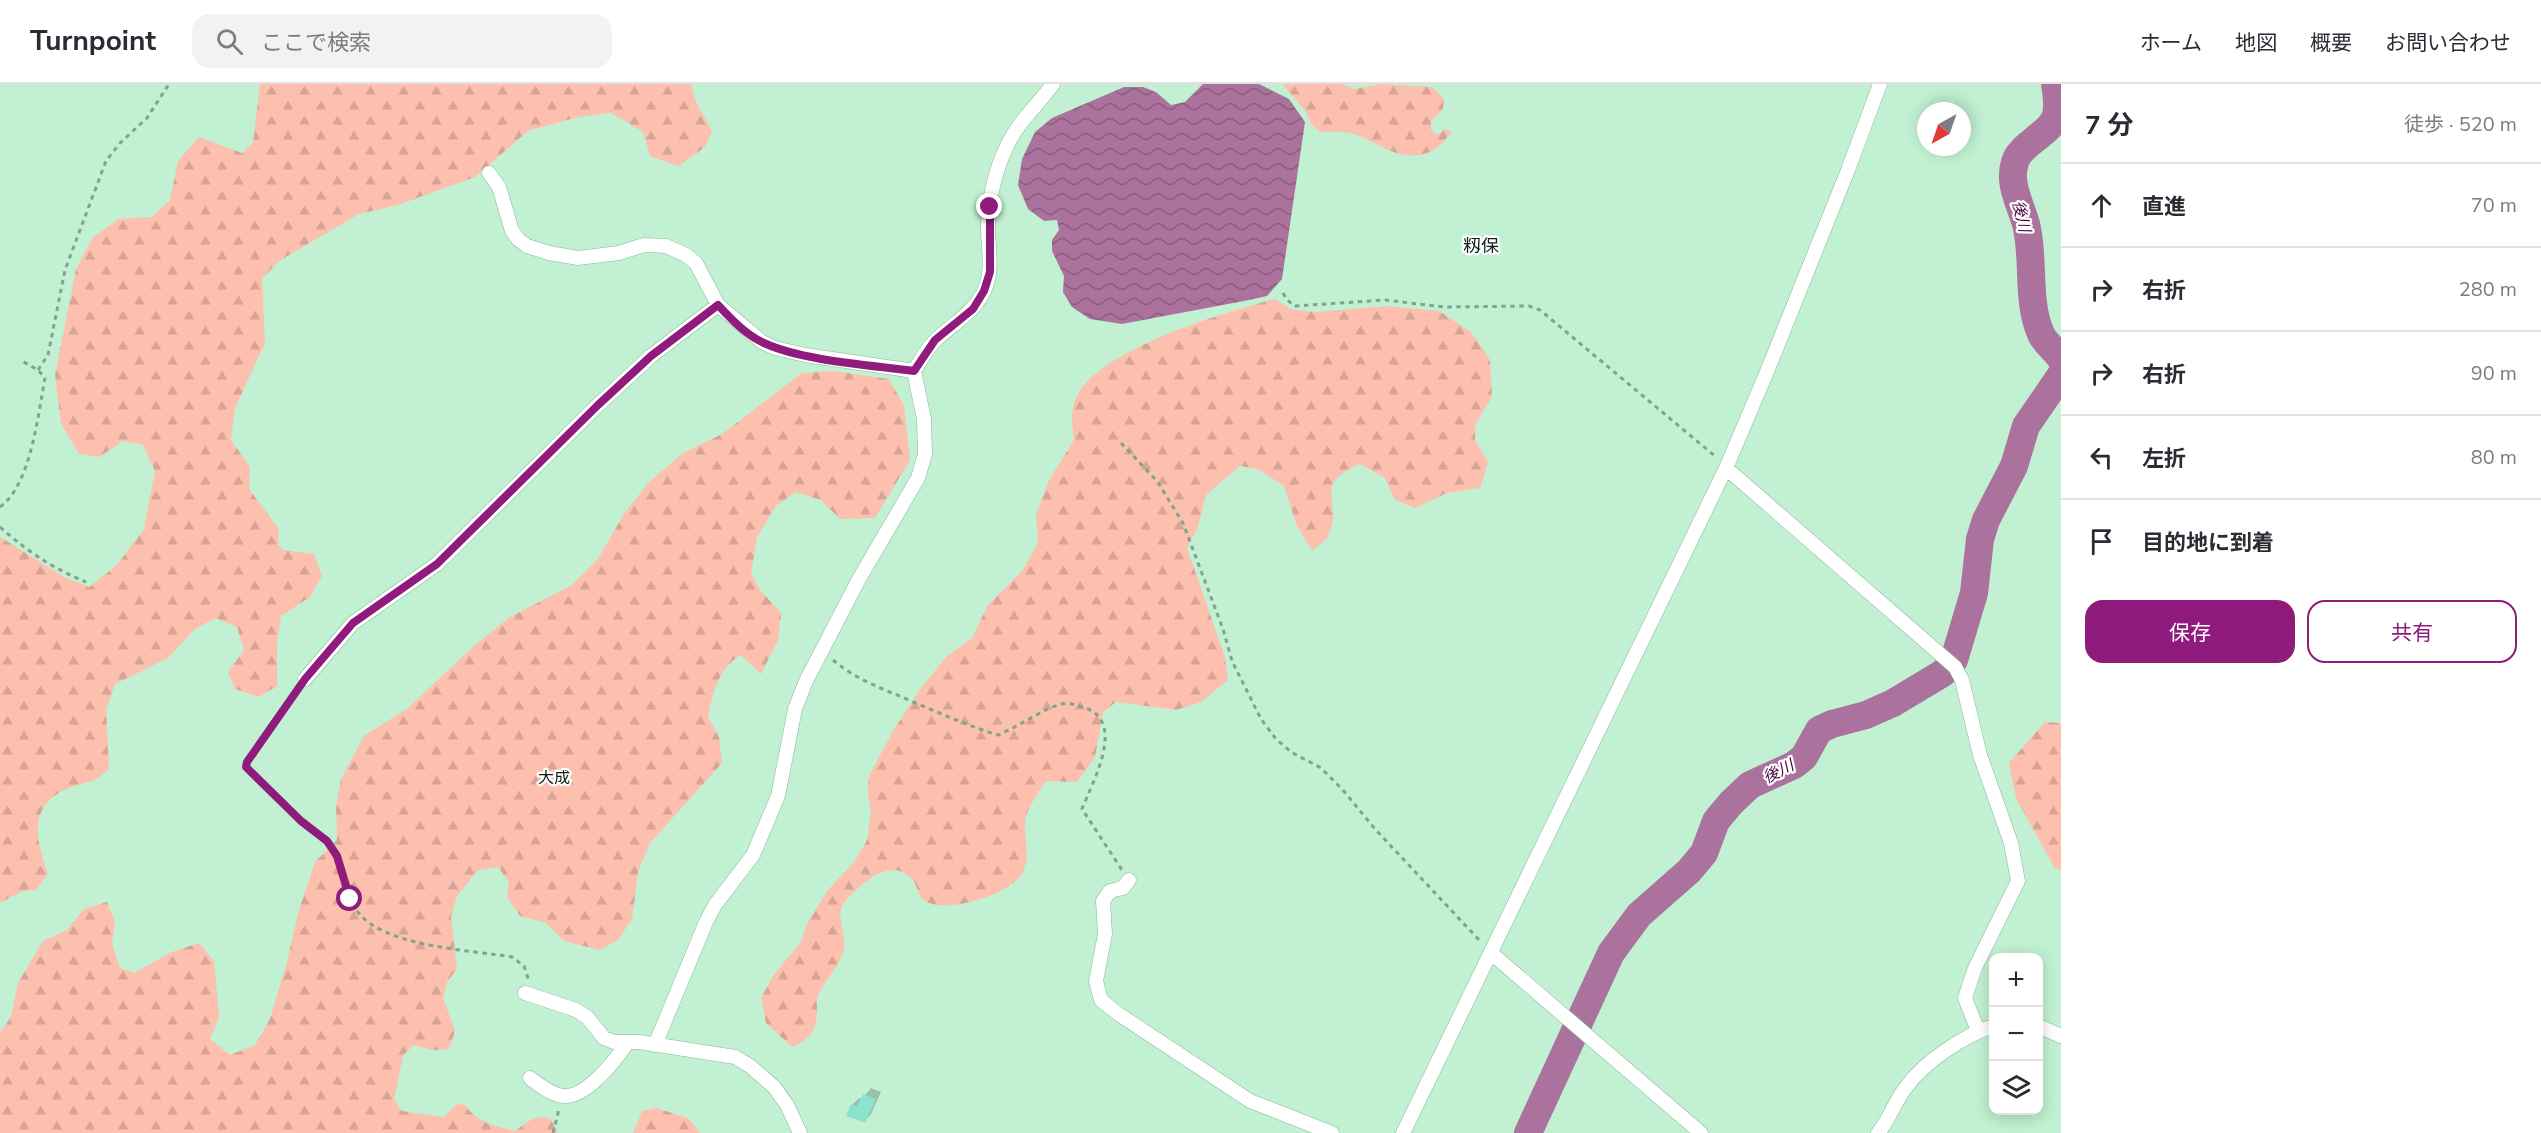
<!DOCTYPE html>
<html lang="ja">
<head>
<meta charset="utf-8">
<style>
	body { margin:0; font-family:"Nunito Sans","Noto Sans JP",sans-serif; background:#f2f2f3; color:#2b2b33 }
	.controls { position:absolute; right:18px; bottom:18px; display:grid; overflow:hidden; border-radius:12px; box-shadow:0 3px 15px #0003 }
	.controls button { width:54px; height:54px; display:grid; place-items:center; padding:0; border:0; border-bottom:2px solid #e1e1e2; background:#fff; color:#2b2b33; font:30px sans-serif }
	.compass { position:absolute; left:1917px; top:18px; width:54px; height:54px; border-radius:50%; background:#fff; box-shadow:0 3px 15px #0003; rotate:220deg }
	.stop { position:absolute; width:18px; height:18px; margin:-14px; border:4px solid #8f1c7c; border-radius:50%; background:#fff }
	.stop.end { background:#8f1c7c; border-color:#fff; box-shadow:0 2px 6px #0008 }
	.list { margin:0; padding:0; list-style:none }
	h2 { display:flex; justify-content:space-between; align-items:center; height:78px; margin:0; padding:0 24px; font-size:26px }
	h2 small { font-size:20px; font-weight:400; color:#7c7c81 }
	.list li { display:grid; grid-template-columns:39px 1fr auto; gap:18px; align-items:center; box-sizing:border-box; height:84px; padding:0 24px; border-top:2px solid #e1e1e2 }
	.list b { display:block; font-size:22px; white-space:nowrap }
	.list em { font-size:20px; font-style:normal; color:#7c7c81 }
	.actions { display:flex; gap:12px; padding:18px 24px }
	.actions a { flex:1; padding:14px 0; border:2px solid #8f1c7c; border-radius:18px; text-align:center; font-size:21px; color:#8f1c7c }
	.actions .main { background:#8f1c7c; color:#fff }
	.icon { flex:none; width:33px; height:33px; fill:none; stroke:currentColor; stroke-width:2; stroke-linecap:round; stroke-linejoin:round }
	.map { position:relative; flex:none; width:2061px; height:1049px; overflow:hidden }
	header { display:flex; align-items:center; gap:36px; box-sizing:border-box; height:84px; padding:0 30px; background:#fff; border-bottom:2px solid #e1e1e2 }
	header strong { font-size:28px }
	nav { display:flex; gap:33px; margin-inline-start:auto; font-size:21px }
	.search { width:420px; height:54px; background:#f2f2f3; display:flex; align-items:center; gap:15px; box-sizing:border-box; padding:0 21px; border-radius:18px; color:#7c7c81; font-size:22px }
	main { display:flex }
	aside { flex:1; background:#fff }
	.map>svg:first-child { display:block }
</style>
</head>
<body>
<header>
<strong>Turnpoint</strong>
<div class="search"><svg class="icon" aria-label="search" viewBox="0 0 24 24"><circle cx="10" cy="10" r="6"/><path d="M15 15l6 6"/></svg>ここで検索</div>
<nav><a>ホーム</a><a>地図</a><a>概要</a><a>お問い合わせ</a></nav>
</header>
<main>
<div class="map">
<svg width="2061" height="1049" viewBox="0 0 2061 1049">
	<defs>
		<pattern id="forest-firs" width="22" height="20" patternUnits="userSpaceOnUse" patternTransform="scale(1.5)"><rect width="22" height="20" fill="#fdbfae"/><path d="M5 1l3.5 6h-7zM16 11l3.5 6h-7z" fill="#d8a495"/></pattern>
		<pattern id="water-waves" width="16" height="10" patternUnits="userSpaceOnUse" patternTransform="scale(1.5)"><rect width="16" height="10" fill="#aa729c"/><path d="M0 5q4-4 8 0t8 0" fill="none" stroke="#895d7e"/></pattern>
	</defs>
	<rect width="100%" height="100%" fill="#c1f1d2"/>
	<path fill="url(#forest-firs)" d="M 260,0 L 691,0 L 696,18 L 712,47 L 705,63 L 678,82 L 650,72 L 643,48 L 611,29 L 578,33 L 528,47 L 475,93 L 398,121 L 359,130 L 279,177 L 262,195 L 265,259 L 235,324 L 231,356 L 250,383 L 249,405 L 279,445 L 278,461 L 283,466 L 314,470 L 322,492 L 310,513 L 281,532 L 277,558 L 277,602 L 259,613 L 235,605 L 228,588 L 244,566 L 237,543 L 216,534 L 195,545 L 168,574 L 115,600 L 106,626 L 109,685 C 92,700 92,696 72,703 C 27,719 35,754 48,790 L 36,806 L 22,807 L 0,819 L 0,453 L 66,494 L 89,503 L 117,481 L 144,445 L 155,387 L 143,361 L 123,357 L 99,373 L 79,370 L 61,339 L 55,291 L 76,185 L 93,153 L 119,135 L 152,133 L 170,116 L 178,77 L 199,53 L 242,69 L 253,59 Z
		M 1282,0 L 1343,0 L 1354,5 L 1380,0 L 1432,3 L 1444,15 L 1443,25 L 1431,37 L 1431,46 L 1437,51 L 1445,45 L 1452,48 C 1446,54 1439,64 1432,67 C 1397,83 1375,52 1344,48 C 1336,47 1328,48 1320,48 L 1312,41 L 1304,25 Z
		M 1275,215 L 1291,225 L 1315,228 L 1387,222 L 1439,227 L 1471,248 L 1490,276 L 1492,313 L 1475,341 L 1475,356 L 1488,378 L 1480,404 L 1447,409 L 1415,424 L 1395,416 L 1385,394 L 1360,380 C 1310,401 1344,416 1329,450 C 1326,456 1318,462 1312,467 L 1296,440 L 1284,402 L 1258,385 L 1240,382 L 1206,411 L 1198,443 L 1187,464 L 1225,573 L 1228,596 L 1201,618 L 1176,626 L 1116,618 L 1103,628 L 1095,673 L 1077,698 L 1046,697 C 1039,709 1027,723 1025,737 C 1023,755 1032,773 1021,791 C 1008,811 950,828 929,819 C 916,814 919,801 911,794 C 890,772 861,800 846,816 C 833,830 847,849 844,864 C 841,882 824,896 818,912 C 816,915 817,921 817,925 C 817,947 811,954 792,963 L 766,939 L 761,914 L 773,892 L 801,858 L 808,838 L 828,806 L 855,777 L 867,756 L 871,728 L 868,708 L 869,692 L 893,647 L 921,604 L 946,573 L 972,554 L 988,521 L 1022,487 L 1038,459 L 1036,431 L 1049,396 L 1074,356 C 1071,336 1070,316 1085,300 C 1121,260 1222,229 1275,215 Z
		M 833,287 L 889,295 L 904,322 L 910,376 L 875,434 L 840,435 L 821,416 L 796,408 L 776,422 L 757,453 L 751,490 L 760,506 L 781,529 L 778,556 L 761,590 L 741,571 C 718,584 713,609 708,633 L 719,653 L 722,679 L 650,759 L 638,788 L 632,835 L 618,856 L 599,866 L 564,857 L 546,839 L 520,832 L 507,813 L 509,798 L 498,783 L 478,786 L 457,812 L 451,832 L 457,885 L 447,898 L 443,914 L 455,947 L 449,965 L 433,966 L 413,961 L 403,972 L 394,1016 L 402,1027 L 443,1033 L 456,1021 L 464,1020 C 479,1040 492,1041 515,1047 C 527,1038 535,1031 550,1034 L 558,1049 L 0,1049 L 0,949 L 11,933 L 18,899 L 43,857 L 67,846 L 84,825 L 107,818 L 115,838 L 112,859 L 120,884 L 134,889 L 172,868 L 199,859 L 214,877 L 219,933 L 210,955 L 230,971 L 255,961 L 270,935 L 287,878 L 299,826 L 315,778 L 337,756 L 336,722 L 341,695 L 364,652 L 408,624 L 474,562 L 510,533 L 572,501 L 598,475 L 624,430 L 648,399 L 683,369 L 722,350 L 802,289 Z
		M 2045,638 L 2061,639 L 2061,786 L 2054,783 L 2016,714 L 2009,679 Z
		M 656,1024 L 688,1034 L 700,1049 L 633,1049 L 642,1027 Z"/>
	<path fill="url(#water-waves)" d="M 1203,0 L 1259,0 L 1289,15 L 1305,38 L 1282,195 L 1267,212 L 1244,217 L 1122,240 L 1090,235 L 1072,223 L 1063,208 L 1064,192 L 1052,167 L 1052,156 L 1059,146 L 1057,136 L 1044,137 L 1028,125 L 1018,101 L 1022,75 L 1035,48 L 1052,34 L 1124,3 L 1143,3 L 1156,8 L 1171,21 L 1185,18 Z"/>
	<path fill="#0003" d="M 871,1004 L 881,1008 L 871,1030 L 865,1037 L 852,1021 L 859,1014 L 862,1015 Z"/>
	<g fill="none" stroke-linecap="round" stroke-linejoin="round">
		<path stroke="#aa729c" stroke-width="28" d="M 2055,0 C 2061,36 2056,39 2029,60 C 2023,65 2017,71 2015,78 C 2008,99 2020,119 2026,140 C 2035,175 2026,216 2041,250 C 2045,259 2055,266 2061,275
			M 1528,1049 L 1611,869 L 1639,831 L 1689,787 L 1704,769 L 1716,737 L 1731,719 L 1750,701 L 1794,681 L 1804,673 L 1819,646 L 1832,640 L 1866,631 L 1893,619 L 1943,589 L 1954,576 L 1974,509 L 1980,455 L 1986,436 L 2014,382 L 2026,342 L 2061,291"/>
	</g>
	<path fill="#8ce3cd" d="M 863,1010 L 876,1015 L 865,1039 L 846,1032 L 851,1020 L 857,1022 Z"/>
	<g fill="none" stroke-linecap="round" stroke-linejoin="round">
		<g stroke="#89b799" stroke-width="15">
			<path id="street" d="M 489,89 L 499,103 L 512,147 L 518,155 L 527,162 L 549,169 L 578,174 L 619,169 L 644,161 L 666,162 L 686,171 L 696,179 L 718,221 L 762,258 L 775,264 L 805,271 L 914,287
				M 1726,384 L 1955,583 L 1962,596 L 1980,671 L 2011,759 L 2018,797 L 1975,884 L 1965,914 L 1978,947
				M 305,595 L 353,539 L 437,480 L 598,321 L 651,272 L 718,221
				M 1129,796 L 1123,804 L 1110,807 L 1103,817 L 1105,850 L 1096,897 L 1101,916 L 1117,929 L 1250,1017 L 1332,1049
				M 1491,869 L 1701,1049
				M 525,909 L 576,926 L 587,933 L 604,954 L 614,958 L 639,958 L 735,973 L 750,982 L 774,1003 L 787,1021 L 800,1049
				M 2038,942 L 2061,952
				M 655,961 L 706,838 L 715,821 L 753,771 L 778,712 L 795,625 L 806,597 L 859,495 L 918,394 L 925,370 L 924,335 L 914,287 C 921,276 927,263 938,254 C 955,238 975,228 985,205 C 994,183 987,161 988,138 C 990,104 1000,66 1021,39 C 1031,26 1043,14 1053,0
				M 530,994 C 558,1016 571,1020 598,994 C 609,984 619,971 628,958
				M 1403,1049 L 1726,384 L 1766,290 L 1848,86 L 1880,0
				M 1878,1049 C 1890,1035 1895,1016 1907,1002 C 1924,978 1966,950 1994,942"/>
		</g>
		<path stroke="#7fa48d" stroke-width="3" stroke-dasharray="4.5 4.5" stroke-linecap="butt" d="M 1283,209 L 1287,216 L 1295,222 L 1385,216 L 1444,223 L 1529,222 L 1540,226 L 1716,373
			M 38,286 L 48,271 L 65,186 L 106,77 L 120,59 L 147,34 L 169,0
			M 1121,359 L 1157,397 L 1183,439 L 1223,545 L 1232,577 L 1261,635 L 1276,655 L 1291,668 L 1321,684 L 1342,705 L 1375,745 L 1481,858
			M 0,423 C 31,401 38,330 45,294 L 38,286 L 22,277
			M 0,443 C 27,467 52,484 86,498
			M 833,576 C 856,596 884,605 911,617 C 940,629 968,642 998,651 C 1020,642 1039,627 1061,620 C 1070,618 1079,622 1088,625 C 1125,641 1092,699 1082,725 L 1122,786
			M 296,606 L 247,678 L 246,683 C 263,702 282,721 301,738 C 309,744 319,750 327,757 C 345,776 342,803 355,824 C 378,863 471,866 512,873 L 524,882 L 529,897
			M 553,1049 L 559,1025"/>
		<use href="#street" stroke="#fff" stroke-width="14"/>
	</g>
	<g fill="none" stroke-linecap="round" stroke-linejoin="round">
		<path stroke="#8f1c7c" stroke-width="8" d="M 350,815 L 337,772 L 327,757 L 301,737 L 246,683 L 247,678 L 305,595 L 353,539 L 437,480 L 598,321 L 651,272 L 718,221 C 731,235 746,251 764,259 C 803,277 870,281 914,287 L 935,256 L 973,225 L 984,207 L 990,188 L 990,123"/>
	</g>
	<g text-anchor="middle" stroke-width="4.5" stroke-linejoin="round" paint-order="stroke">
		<g font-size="16" font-style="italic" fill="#4a033f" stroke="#fff">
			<text transform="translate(2022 132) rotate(77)" y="6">後川</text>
			<text transform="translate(1778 687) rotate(-27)" y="6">後川</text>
		</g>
		<g font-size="16" fill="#0f2116" stroke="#fff">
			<text x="554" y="699">大成</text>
		</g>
		<g font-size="18" fill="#0f2116" stroke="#fff">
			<text x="1481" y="168">籾保</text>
		</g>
	</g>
</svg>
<div class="controls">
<button>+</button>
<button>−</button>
<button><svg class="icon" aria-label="layers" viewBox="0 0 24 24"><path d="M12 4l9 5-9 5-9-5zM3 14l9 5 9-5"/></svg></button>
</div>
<svg class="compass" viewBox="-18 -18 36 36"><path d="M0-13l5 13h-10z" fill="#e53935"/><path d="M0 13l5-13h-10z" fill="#7c7c81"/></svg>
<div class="stop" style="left:350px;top:815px"></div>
<div class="stop end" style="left:990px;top:123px"></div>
</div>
<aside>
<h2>7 分<small>徒歩 · 520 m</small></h2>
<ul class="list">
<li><svg class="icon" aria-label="ahead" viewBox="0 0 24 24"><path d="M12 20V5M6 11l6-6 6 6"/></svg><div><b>直進</b></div><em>70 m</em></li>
<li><svg class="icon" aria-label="right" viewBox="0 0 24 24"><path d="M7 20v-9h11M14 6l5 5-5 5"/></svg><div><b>右折</b></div><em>280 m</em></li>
<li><svg class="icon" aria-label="right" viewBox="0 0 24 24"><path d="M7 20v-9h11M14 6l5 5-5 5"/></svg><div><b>右折</b></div><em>90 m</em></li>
<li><svg class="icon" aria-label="left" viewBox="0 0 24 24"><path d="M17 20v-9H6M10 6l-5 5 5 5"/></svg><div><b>左折</b></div><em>80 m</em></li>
<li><svg class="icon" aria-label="arrive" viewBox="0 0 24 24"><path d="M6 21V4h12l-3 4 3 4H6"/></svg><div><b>目的地に到着</b></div></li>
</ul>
<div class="actions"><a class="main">保存</a><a>共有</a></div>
</aside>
</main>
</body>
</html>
